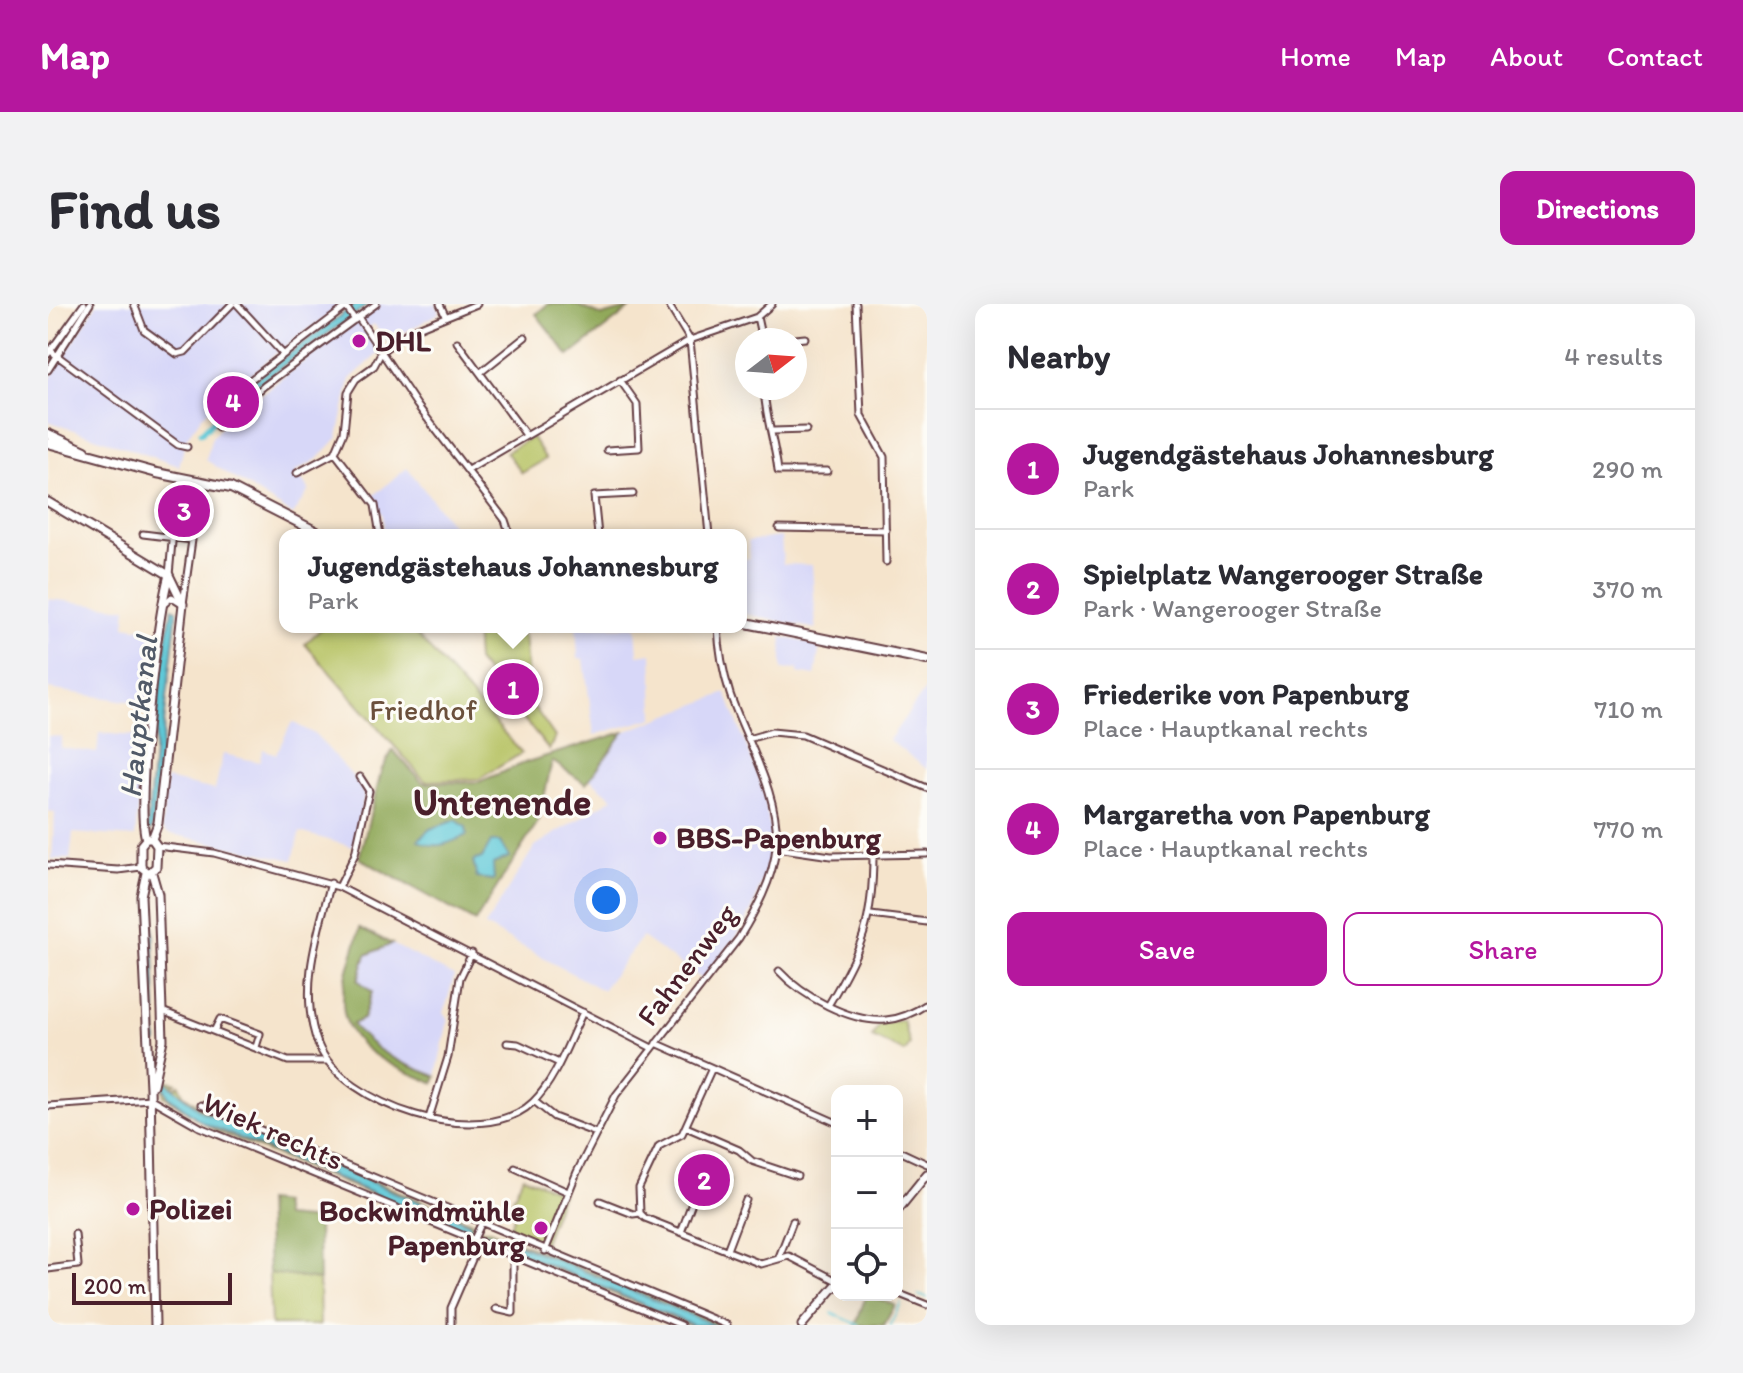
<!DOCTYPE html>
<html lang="en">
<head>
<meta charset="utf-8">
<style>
	body { margin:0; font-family:Itim,sans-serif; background:#f2f2f3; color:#2b2b33 }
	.controls { position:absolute; right:24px; bottom:24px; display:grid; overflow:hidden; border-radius:16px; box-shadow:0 8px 32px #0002 }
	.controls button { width:72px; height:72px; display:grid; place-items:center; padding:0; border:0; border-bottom:2px solid #e1e1e2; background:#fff; color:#2b2b33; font:40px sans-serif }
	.compass { position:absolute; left:687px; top:24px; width:72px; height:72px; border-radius:50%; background:#fff; box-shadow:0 8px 32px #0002; rotate:73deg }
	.scale { position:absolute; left:24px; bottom:20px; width:160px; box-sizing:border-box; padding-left:8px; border:4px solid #4a1f2b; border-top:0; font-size:22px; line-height:28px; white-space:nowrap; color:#4a1f2b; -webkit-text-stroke:6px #fdfcf7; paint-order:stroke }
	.you { position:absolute; left:558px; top:596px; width:28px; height:28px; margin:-20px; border:6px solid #fff; border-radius:50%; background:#1a73e8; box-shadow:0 0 0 12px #1a73e833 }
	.badge { display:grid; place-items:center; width:52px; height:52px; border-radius:50%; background:#b5179e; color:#fff; font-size:26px; font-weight:700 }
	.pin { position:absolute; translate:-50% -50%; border:4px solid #fff; box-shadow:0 2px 8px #0006 }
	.popup { position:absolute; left:231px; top:225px; width:468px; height:104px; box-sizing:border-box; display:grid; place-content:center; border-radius:16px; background:#fff; filter:drop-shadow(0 2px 6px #0005); font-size:26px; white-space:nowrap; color:#7c7c81 }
	.popup b { font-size:30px; color:#2b2b33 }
	.popup::after { content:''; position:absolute; left:50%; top:100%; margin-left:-16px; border:16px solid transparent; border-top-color:#fff }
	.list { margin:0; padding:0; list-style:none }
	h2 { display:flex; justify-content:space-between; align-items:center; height:104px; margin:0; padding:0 32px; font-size:34px }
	h2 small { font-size:26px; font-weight:400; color:#7c7c81 }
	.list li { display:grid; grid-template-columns:52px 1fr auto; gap:24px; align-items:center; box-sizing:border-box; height:120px; padding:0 32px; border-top:2px solid #e1e1e2 }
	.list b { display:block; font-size:30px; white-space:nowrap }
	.list p { margin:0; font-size:26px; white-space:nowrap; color:#7c7c81 }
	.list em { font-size:26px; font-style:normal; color:#7c7c81 }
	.actions { display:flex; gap:16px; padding:24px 32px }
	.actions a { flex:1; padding:18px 0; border:2px solid #b5179e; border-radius:16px; text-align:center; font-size:28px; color:#b5179e }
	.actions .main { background:#b5179e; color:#fff }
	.icon { flex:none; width:44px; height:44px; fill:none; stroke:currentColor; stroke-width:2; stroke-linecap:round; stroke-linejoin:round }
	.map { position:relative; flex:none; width:879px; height:1021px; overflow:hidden; border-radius:16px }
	header { display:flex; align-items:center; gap:48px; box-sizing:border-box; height:112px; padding:0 40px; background:#b5179e; color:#fff }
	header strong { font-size:38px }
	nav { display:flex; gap:44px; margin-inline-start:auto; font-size:28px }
	.intro { display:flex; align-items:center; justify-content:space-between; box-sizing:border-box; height:192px; padding:0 48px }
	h1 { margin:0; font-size:56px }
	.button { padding:20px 36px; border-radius:16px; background:#b5179e; color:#fff; font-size:28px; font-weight:700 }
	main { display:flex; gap:48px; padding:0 48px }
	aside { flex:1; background:#fff; border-radius:16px; box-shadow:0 8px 32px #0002 }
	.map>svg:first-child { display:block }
</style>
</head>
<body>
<header>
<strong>Map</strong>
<nav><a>Home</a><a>Map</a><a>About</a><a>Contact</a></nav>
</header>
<div class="intro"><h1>Find us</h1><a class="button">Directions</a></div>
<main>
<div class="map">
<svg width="879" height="1021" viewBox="0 0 879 1021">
	<rect width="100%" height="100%" fill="#fdfcf7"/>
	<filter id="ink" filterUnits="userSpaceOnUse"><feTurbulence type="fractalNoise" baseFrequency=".0125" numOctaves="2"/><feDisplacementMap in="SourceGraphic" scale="16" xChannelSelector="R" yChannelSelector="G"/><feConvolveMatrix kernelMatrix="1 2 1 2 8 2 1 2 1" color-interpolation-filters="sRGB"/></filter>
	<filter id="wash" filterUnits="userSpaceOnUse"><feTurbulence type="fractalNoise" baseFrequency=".006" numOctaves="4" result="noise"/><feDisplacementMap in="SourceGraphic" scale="32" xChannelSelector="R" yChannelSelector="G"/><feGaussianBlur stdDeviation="1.8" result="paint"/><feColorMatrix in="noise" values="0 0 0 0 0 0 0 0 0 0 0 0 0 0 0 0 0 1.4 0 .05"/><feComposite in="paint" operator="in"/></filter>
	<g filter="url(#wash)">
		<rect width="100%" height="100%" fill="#f5e4cc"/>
		<path fill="#d7d7f8" d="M 49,0 L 297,0 L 233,45 L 155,111 L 139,133 L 131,162 L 0,117 L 0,78 Z
			M 330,0 L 388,0 L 391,6 L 390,10 L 339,38 L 326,20 L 317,26 L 331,49 L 302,75 L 290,133 L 271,154 L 247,168 L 261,186 L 245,211 L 158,156 L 164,133 L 180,116 Z
			M 359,164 L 412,231 L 336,231 L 335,212 L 324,193 Z
			M 733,233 L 735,260 L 764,261 L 768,325 L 693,309 L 693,256 L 702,254 L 700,237 Z
			M 0,295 L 79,304 L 77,322 L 108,327 L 99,400 L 0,385 Z
			M 528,323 L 588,323 L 590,351 L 604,349 L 606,414 L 546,431 L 536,355 L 530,354 Z
			M 734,333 L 772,341 L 767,372 L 750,369 L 750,365 L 734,366 Z
			M 879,383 L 879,465 L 841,436 Z
			M 678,389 L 715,485 L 725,544 L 704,606 L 689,632 L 654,675 L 594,633 L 554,686 L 437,622 L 487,542 L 565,494 L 542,475 L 576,428 Z
			M 244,418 L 268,431 L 314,483 L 316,493 L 305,543 L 252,528 L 245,556 L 119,529 L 114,524 L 118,475 L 167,486 L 175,450 L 211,458 L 215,445 L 228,450 Z
			M 51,429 L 96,433 L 87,533 L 25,529 L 22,555 L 4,555 L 7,509 L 0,507 L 0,432 L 14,433 L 13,444 L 49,449 Z
			M 344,640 L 406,672 L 396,709 L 400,716 L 388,772 L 339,753 L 323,743 L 304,720 L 315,715 L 309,676 L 318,651 Z"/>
		<path fill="#b7c365" stroke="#807148" stroke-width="2" d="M 484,133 L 498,155 L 474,169 L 458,148 Z
			M 275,323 L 362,323 L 474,449 L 431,475 L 377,477 L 257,340 Z
			M 427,323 L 455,323 L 455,330 L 476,332 L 482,397 L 507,433 L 501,446 L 429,357 Z
			M 855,716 L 862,740 L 857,748 L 824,733 L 832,720 Z
			M 120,777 L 129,779 L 125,780 L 126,784 L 131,781 L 135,790 L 158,807 L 424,918 L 426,927 L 418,929 L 168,827 L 116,792 L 114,780 Z
			M 639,858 L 682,877 L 674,894 L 631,875 Z
			M 475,872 L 514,889 L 495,941 L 460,927 L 470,902 L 463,898 Z
			M 439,925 L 675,1021 L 641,1021 L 436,936 L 431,932 L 433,926 Z
			M 221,969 L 271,976 L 272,1021 L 223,1021 Z"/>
		<path fill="#91a95a" stroke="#6e6442" stroke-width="2" d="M 500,0 L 527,0 L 554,12 L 583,4 L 521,52 L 488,10 Z
			M 576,428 L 538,480 L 504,457 L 491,516 L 427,618 L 311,554 L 334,465 L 345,446 L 375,479 L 431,478 L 479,458 Z
			M 312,624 L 344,640 L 318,651 L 310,676 L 324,688 L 315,715 L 304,720 C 328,750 353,759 388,772 L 386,779 C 348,763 295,747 295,697 C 295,674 307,646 312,624 Z
			M 218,897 L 234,899 L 236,913 L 270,916 L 271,976 L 221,969 Z
			M 818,991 L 847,1001 L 836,1021 L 808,1021 Z"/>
		<path fill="#5ec9d8" stroke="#547482" stroke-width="2" d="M 308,0 L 321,0 L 207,82 L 170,116 L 166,111 L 195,84 Z
			M 124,304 L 129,306 L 104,526 L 99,527 L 113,371 Z
			M 408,516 L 418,523 L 419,531 C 401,539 389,547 370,536 L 382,525 Z
			M 443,538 L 452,538 L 461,553 L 445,560 L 446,576 L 429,574 L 425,557 L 434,554 Z
			M 100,577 L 104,582 L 109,738 L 106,742 Z
			M 118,778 L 154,808 L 421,919 L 424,926 L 411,925 L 155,819 L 120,792 L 114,779 Z
			M 437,928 L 453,933 L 667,1021 L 645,1021 L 448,939 L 435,933 Z"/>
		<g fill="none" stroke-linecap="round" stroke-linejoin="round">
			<path stroke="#5ec9d8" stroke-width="2" d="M 112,898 L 112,892
				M 870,991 L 879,994
				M 784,1009 L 811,1021
				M 842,1021 L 853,999"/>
			<path stroke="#5ec9d8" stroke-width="6" d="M 153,129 L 173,109"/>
		</g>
	</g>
	<g filter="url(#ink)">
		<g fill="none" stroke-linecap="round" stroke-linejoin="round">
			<g stroke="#643d43" stroke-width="9">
				<path id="minor" d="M 86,0 L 96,26 L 129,50 L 137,48 L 184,0
					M 189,0 L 234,49
					M 392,0 L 397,11
					M 620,0 L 642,36 L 661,231
					M 808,0 L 813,111 L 836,153 L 838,258
					M 298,3 L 307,16
					M 310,13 L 369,101 L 457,216 L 462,231
					M 709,13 L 714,36
					M 737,36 L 757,34
					M 409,38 L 478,131
					M 0,45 L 130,141 L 139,143
					M 0,50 L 36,0
					M 0,66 L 42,0
					M 433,68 L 477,33
					M 716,84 C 717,112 727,139 730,167 L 779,167
					M 177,95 L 302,0
					M 170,124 L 216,82 L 328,0
					M 725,127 L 758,126
					M 559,146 L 591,144 L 589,100 L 572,76
					M 420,166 L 642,36 L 709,13 L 724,0
					M 249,169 L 287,149
					M 731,224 L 838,226
					M 95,230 L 144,236 L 135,300 L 124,293 L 116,300
					M 332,231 L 327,201 L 287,149 L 296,128 L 300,88 L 308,75 L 326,62 L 334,47 L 360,28 L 429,0
					M 550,231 L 546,192 L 585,190
					M 121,271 L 125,227
					M 700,435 L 724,428 L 755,431 L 879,484
					M 109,542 L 166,549 L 291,583 L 604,744
					M 728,544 L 783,552 L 879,550
					M 0,561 L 70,566 L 93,563
					M 283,579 C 269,630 250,688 270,740 C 294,801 433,848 485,798 C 508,776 521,736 535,708
					M 291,583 L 307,550 L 321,487 L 312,473
					M 823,611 L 879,618
					M 731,667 C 754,692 803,719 838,716 C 853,715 867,708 879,700
					M 781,700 C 815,643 825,618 825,551
					M 114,707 L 240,757 L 278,757
					M 166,727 L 172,715 L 212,730 L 208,743
					M 459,739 L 470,740 L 509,758
					M 608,739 L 789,819
					M 664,764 L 634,830 L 611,842 L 591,884 L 592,909 L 597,914 L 713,960 L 741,952 L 789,977
					M 486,797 L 506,813 L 548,829
					M 153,801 L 679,1021
					M 0,802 L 103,795 L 152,823 L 633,1021
					M 381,814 L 400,753 L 412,674 L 424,649
					M 638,823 L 691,846 L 704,857 L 749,872
					M 849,846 L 879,860
					M 467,864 L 520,888
					M 552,897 L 585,910 L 592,909
					M 633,928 L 645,896
					M 426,935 L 433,920
					M 679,946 L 698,896
					M 497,947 L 529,868 L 568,791 L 691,634 C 708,606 725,576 728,543 C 733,491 698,437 682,390 C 675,368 671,346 670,323
					M 731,953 L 745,917
					M 0,965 L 30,961 L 27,930
					M 849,989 L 879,1001
					M 448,1005 L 465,1009 L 465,952
					M 403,1021 L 403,1004 L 432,937"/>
			</g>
			<g stroke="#643d43" stroke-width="11">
				<path id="tertiary" d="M 0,198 L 121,271 L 135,300 L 110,519 L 104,535
					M 98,535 C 87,500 109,311 121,271
					M 98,535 L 104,535 L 109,542 L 108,563 L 101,569 L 93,563 L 93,541 Z
					M 98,569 L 93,592 L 102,784 L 107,1021
					M 104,569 L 110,590 L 115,736 L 105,781"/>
			</g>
			<g stroke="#643d43" stroke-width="11">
				<path id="secondary" d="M 849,907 L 879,870
					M 754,1021 L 789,980"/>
			</g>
			<g stroke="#643d43" stroke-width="12">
				<path id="primary" d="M 0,130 L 37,147
					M 0,139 L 109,169 L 183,184 L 275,231
					M 693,318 L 879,356"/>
			</g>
			<use href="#minor" stroke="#fff" stroke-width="5"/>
			<use href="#tertiary" stroke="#fff" stroke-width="7"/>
			<use href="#secondary" stroke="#fff" stroke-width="7"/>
			<use href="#primary" stroke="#fff" stroke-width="8"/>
		</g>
	</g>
	<g fill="#b5179e" stroke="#fdfcf7" stroke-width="3">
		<circle cx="311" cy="37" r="8"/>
		<circle cx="612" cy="534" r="8"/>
		<circle cx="85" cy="905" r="8"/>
		<circle cx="493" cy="924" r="8"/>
	</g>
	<g text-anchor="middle" stroke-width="6" stroke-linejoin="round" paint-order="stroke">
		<g font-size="30" font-weight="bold" fill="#4a1f2b" stroke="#fdfcf7" text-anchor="start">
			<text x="327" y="47">DHL</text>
			<text x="628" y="544">BBS-Papenburg</text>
			<text x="101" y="915">Polizei</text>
			<text x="477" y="917" text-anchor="end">Bockwindmühle<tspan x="477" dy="34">Papenburg</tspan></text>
		</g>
		<g font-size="30" fill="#6b503c" stroke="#fdfcf7">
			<text x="375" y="416">Friedhof</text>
		</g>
		<g font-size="30" fill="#4a1f2b" stroke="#fdfcf7">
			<text transform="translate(639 661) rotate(-53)" y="10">Fahnenweg</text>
			<text transform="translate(225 827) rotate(24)" y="10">Wiek rechts</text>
		</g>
		<g font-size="32" font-style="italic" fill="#515a68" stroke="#fdfcf7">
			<text transform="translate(90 413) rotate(-84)" y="11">Hauptkanal</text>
		</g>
		<g font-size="38" font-weight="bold" fill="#4a1f2b" stroke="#fdfcf7">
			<text x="454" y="511">Untenende</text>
		</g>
	</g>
</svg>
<div class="controls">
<button>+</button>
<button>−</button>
<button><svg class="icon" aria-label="locate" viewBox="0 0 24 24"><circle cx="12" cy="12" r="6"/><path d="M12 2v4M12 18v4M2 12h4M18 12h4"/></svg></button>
</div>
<svg class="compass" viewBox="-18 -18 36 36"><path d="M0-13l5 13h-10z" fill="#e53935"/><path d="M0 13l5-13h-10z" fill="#7c7c81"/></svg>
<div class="scale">200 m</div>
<div class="you"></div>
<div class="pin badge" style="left:465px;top:385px">1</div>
<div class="popup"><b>Jugendgästehaus Johannesburg</b>Park</div>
<div class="pin badge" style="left:656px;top:876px">2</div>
<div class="pin badge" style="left:136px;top:207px">3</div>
<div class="pin badge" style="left:185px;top:98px">4</div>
</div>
<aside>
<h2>Nearby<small>4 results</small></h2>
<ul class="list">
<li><span class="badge">1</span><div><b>Jugendgästehaus Johannesburg</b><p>Park</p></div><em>290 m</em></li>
<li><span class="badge">2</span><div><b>Spielplatz Wangerooger Straße</b><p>Park · Wangerooger Straße</p></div><em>370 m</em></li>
<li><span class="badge">3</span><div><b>Friederike von Papenburg</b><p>Place · Hauptkanal rechts</p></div><em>710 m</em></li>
<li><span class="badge">4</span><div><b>Margaretha von Papenburg</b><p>Place · Hauptkanal rechts</p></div><em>770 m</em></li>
</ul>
<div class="actions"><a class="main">Save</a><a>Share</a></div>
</aside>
</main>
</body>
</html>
